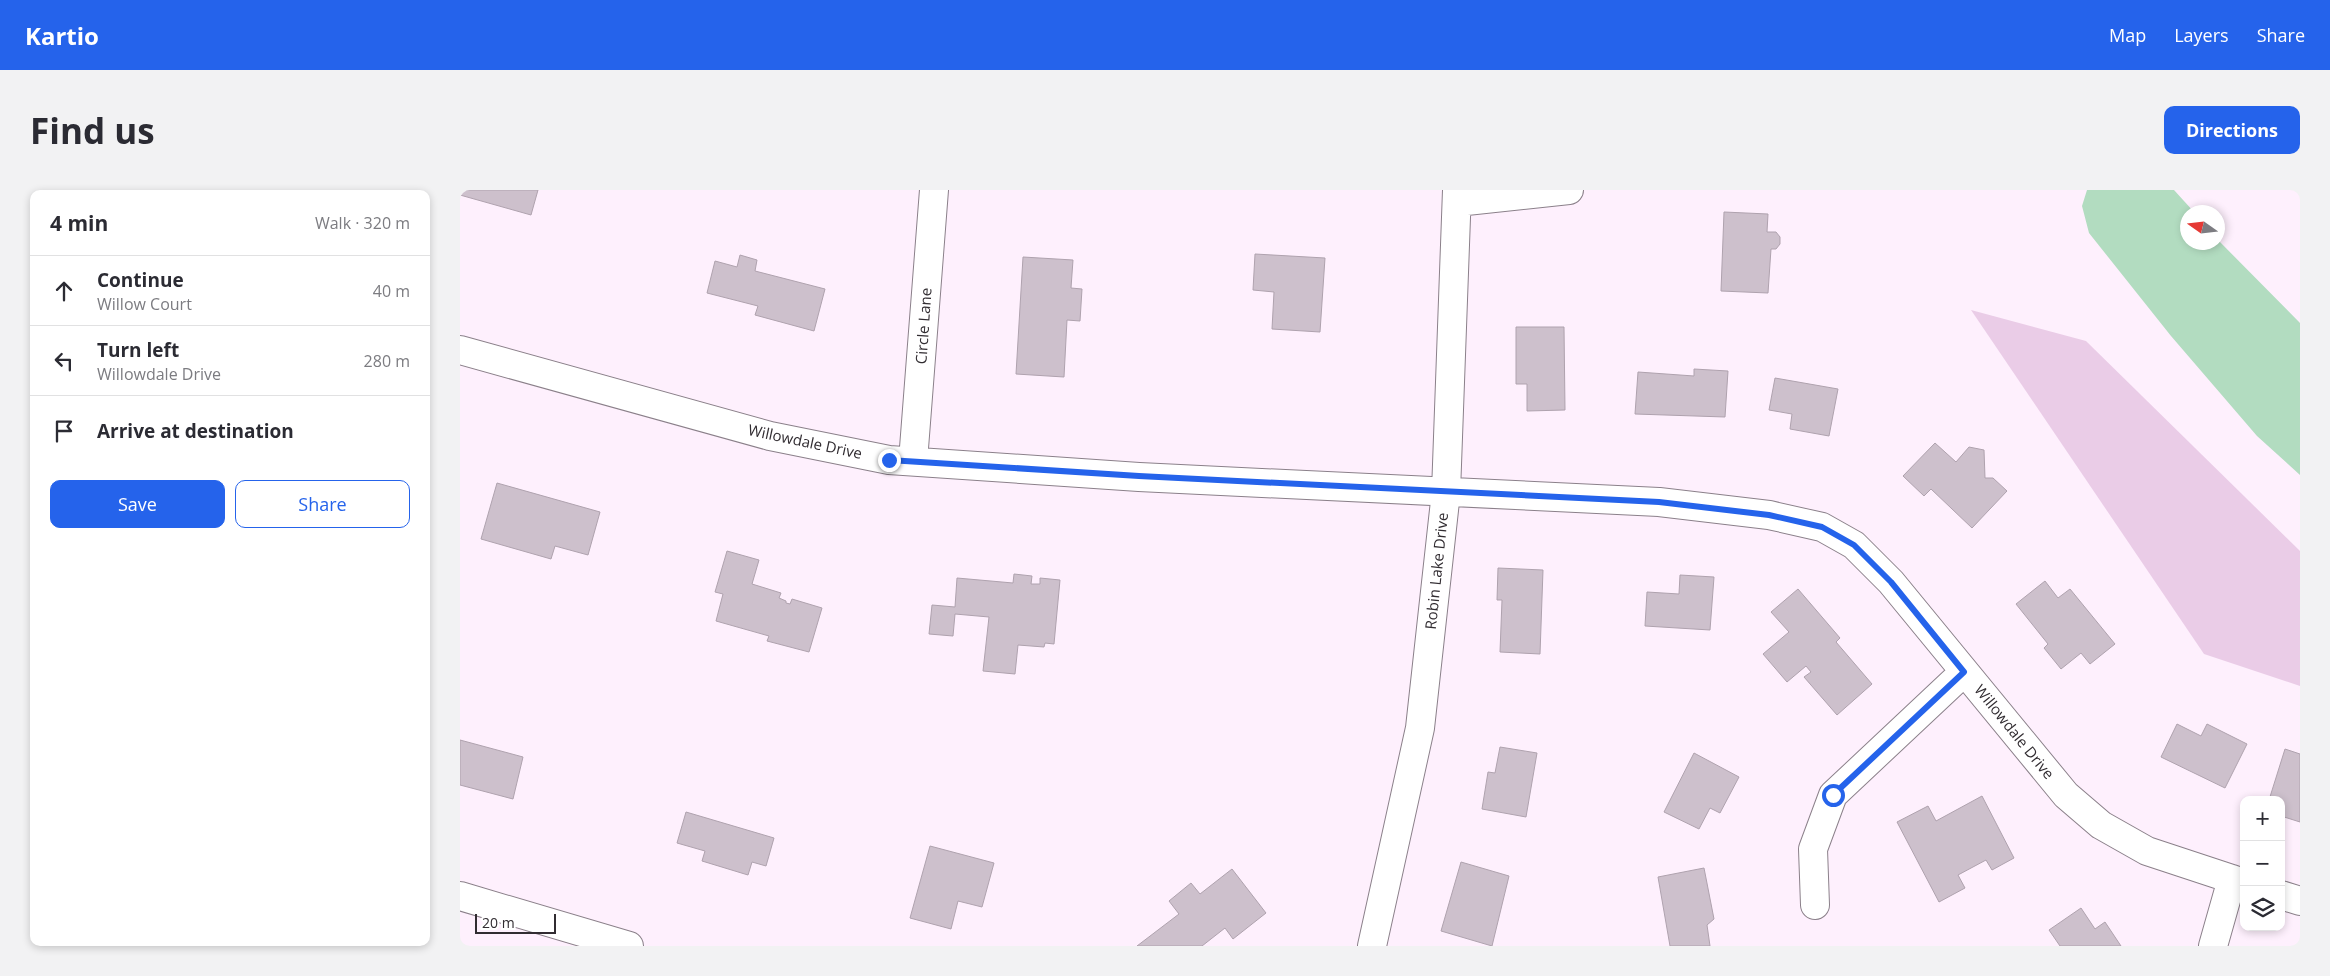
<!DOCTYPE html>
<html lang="en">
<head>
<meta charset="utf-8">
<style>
	body { margin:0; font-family:"Open Sans",sans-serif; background:#f2f2f3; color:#2b2b33 }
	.controls { position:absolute; right:15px; bottom:15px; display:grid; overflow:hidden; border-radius:10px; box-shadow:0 2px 8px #0003 }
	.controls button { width:45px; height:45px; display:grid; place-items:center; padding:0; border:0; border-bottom:1px solid #e1e1e2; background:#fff; color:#2b2b33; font:25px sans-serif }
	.compass { position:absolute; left:1720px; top:15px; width:45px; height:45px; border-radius:50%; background:#fff; box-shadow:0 2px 8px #0003; rotate:284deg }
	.scale { position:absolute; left:15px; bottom:12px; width:81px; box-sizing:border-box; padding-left:5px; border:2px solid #312c31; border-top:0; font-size:14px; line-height:18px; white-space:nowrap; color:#312c31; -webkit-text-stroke:4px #fff; paint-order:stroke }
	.stop { position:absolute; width:15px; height:15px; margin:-11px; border:4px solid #2563eb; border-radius:50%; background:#fff }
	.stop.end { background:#2563eb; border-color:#fff; box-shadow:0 1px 5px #0008 }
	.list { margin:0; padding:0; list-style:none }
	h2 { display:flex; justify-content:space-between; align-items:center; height:65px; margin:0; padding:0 20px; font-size:21px }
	h2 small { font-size:16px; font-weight:400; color:#7c7c81 }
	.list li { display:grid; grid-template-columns:32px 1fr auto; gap:15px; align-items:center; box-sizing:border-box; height:70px; padding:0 20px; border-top:1px solid #e1e1e2 }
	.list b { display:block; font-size:19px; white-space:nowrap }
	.list p { margin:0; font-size:16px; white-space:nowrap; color:#7c7c81 }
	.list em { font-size:16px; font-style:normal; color:#7c7c81 }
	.actions { display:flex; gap:10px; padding:15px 20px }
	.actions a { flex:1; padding:11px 0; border:1px solid #2563eb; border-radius:10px; text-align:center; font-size:18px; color:#2563eb }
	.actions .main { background:#2563eb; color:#fff }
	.icon { flex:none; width:28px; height:28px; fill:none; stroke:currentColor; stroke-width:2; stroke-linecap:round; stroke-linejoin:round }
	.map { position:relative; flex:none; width:1840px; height:756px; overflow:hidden; border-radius:10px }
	header { display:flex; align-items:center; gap:30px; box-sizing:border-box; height:70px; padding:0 25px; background:#2563eb; color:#fff }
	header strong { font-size:24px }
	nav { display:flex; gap:28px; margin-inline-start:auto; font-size:18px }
	.intro { display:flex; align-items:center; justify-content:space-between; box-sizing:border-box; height:120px; padding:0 30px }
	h1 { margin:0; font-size:35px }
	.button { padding:12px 22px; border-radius:10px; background:#2563eb; color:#fff; font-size:18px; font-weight:700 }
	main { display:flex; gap:30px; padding:0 30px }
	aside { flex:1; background:#fff; border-radius:10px; box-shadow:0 2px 8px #0003 }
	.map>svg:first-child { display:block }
</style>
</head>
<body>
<header>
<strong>Kartio</strong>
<nav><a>Map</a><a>Layers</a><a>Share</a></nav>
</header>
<div class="intro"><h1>Find us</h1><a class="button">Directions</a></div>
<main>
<aside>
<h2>4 min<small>Walk · 320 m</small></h2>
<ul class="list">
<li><svg class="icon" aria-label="ahead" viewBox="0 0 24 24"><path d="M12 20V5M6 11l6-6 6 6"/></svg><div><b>Continue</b><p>Willow Court</p></div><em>40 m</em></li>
<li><svg class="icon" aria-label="left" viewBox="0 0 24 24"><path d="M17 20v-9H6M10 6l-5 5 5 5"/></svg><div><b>Turn left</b><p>Willowdale Drive</p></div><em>280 m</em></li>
<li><svg class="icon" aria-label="arrive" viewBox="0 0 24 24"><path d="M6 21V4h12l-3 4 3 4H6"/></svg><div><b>Arrive at destination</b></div></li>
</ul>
<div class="actions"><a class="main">Save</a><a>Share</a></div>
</aside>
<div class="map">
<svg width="1840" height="756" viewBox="0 0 1840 756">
	<rect width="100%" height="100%" fill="#fef0fd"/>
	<path fill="#eacce7" d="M 1511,120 L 1626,151 L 1840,361 L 1840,496 L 1744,464 Z"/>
	<path fill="#b2dcc0" d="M 1627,0 L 1714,0 L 1734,22 L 1728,22 L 1728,52 L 1758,52 L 1758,50 L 1840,133 L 1840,285 L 1797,246 L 1711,146 L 1629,43 L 1622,16 Z"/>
	<path fill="#cdc0cc" stroke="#afa2ae" d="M 0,0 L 78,0 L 71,25 L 0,5 Z
		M 1264,22 L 1308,24 L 1307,42 L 1316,42 L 1320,47 L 1320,54 L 1316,59 L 1311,59 L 1308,103 L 1261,101 Z
		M 795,64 L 865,68 L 860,142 L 812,139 L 814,102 L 793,100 Z
		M 280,65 L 297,70 L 295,81 L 365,99 L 354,141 L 295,125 L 298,116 L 247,103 L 255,71 L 277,77 Z
		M 563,67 L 613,70 L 611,98 L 622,99 L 620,131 L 607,130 L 604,187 L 556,184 Z
		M 1056,137 L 1104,137 L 1105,220 L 1067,221 L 1067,194 L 1056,194 Z
		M 1234,179 L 1268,181 L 1265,227 L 1175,224 L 1178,182 L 1234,186 Z
		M 1315,188 L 1378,199 L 1369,246 L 1330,239 L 1332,224 L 1309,220 Z
		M 1475,253 L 1496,272 L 1509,257 L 1524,260 L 1525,288 L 1533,288 L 1547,301 L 1512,338 L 1471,299 L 1464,306 L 1443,286 Z
		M 37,293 L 140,322 L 128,365 L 95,356 L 91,369 L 21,349 Z
		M 267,361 L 299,370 L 292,394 L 321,403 L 319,408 L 326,411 L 326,413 L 330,414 L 332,409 L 362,418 L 349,462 L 307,451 L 309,446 L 256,431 L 263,404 L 255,402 Z
		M 1038,378 L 1083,380 L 1080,464 L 1040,462 L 1042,410 L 1037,410 Z
		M 554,384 L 572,386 L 571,394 L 580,394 L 580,388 L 600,390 L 594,454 L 585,453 L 584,457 L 558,455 L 555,484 L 523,481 L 529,427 L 495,424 L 493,446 L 469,444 L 472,415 L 495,417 L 497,388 L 553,393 Z
		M 1220,385 L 1254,387 L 1250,440 L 1185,436 L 1187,402 L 1219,404 Z
		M 1585,391 L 1598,408 L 1610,399 L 1655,454 L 1630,474 L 1621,463 L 1601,479 L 1584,458 L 1588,454 L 1556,414 Z
		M 1338,399 L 1380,448 L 1376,452 L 1412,494 L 1377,525 L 1344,487 L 1351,482 L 1346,476 L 1327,492 L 1303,464 L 1329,442 L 1311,422 Z
		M 1717,534 L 1741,546 L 1747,534 L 1787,554 L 1765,598 L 1701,567 Z
		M 0,550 L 63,567 L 53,609 L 0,595 Z
		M 1040,557 L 1077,563 L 1066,627 L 1022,619 L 1028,582 L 1035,583 Z
		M 1825,559 L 1840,564 L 1840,632 L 1821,626 L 1821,610 L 1809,610 Z
		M 1234,563 L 1279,587 L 1260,623 L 1250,618 L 1239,639 L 1204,622 Z
		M 1522,606 L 1554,668 L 1532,680 L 1526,670 L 1498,685 L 1505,698 L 1479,712 L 1437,632 L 1468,616 L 1476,631 Z
		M 226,622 L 314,648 L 306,676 L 292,672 L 288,685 L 242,671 L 245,661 L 217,653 Z
		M 470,656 L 534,673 L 522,717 L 498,711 L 491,739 L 450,728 Z
		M 1001,672 L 1049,686 L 1032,756 L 981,741 Z
		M 1244,678 L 1254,729 L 1247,735 L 1250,756 L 1210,756 L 1198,687 Z
		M 772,679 L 806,723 L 773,749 L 765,738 L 742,756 L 677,756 L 719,724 L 709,711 L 731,693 L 740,704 Z
		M 1621,718 L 1635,739 L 1645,732 L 1661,756 L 1600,756 L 1589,740 Z"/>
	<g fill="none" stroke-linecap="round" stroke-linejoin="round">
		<g stroke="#8b808a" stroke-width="30">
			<path id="minor" d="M 997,12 L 1109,0
				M 0,160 L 310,246 L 429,270 L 679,287 L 1199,312 L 1309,325 L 1362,337 L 1394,355 L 1431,392 L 1606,605 L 1641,635 L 1687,661 L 1784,693
				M 453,271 L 474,0
				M 1821,705 L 1840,711
				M 0,706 L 169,756
				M 1355,715 L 1353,659 L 1373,605 L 1504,482
				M 912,756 L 960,538 L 986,302 L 997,0
				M 1753,756 L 1772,689"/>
		</g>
		<use href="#minor" stroke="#fff" stroke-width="28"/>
	</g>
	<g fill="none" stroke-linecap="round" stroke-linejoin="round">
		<path stroke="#2563eb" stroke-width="6" d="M 429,270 L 679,286 L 1199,312 L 1309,325 L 1362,337 L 1394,355 L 1431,392 L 1504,482 L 1373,605"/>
	</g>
	<g text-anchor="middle" stroke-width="4" stroke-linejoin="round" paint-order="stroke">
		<g font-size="15" fill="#312c31" stroke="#fff">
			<text transform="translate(464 136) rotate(-86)" y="5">Circle Lane</text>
			<text transform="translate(345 252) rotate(12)" y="5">Willowdale Drive</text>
			<text transform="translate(977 381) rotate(-84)" y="5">Robin Lake Drive</text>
			<text transform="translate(1554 542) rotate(51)" y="5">Willowdale Drive</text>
		</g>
	</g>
</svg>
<div class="controls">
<button>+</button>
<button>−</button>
<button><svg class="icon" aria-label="layers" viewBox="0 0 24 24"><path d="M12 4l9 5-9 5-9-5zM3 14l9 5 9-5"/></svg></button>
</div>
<svg class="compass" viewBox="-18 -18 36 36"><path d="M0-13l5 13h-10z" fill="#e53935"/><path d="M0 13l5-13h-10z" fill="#7c7c81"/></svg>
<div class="scale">20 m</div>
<div class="stop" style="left:1373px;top:605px"></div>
<div class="stop end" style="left:429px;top:270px"></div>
</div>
</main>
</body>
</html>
